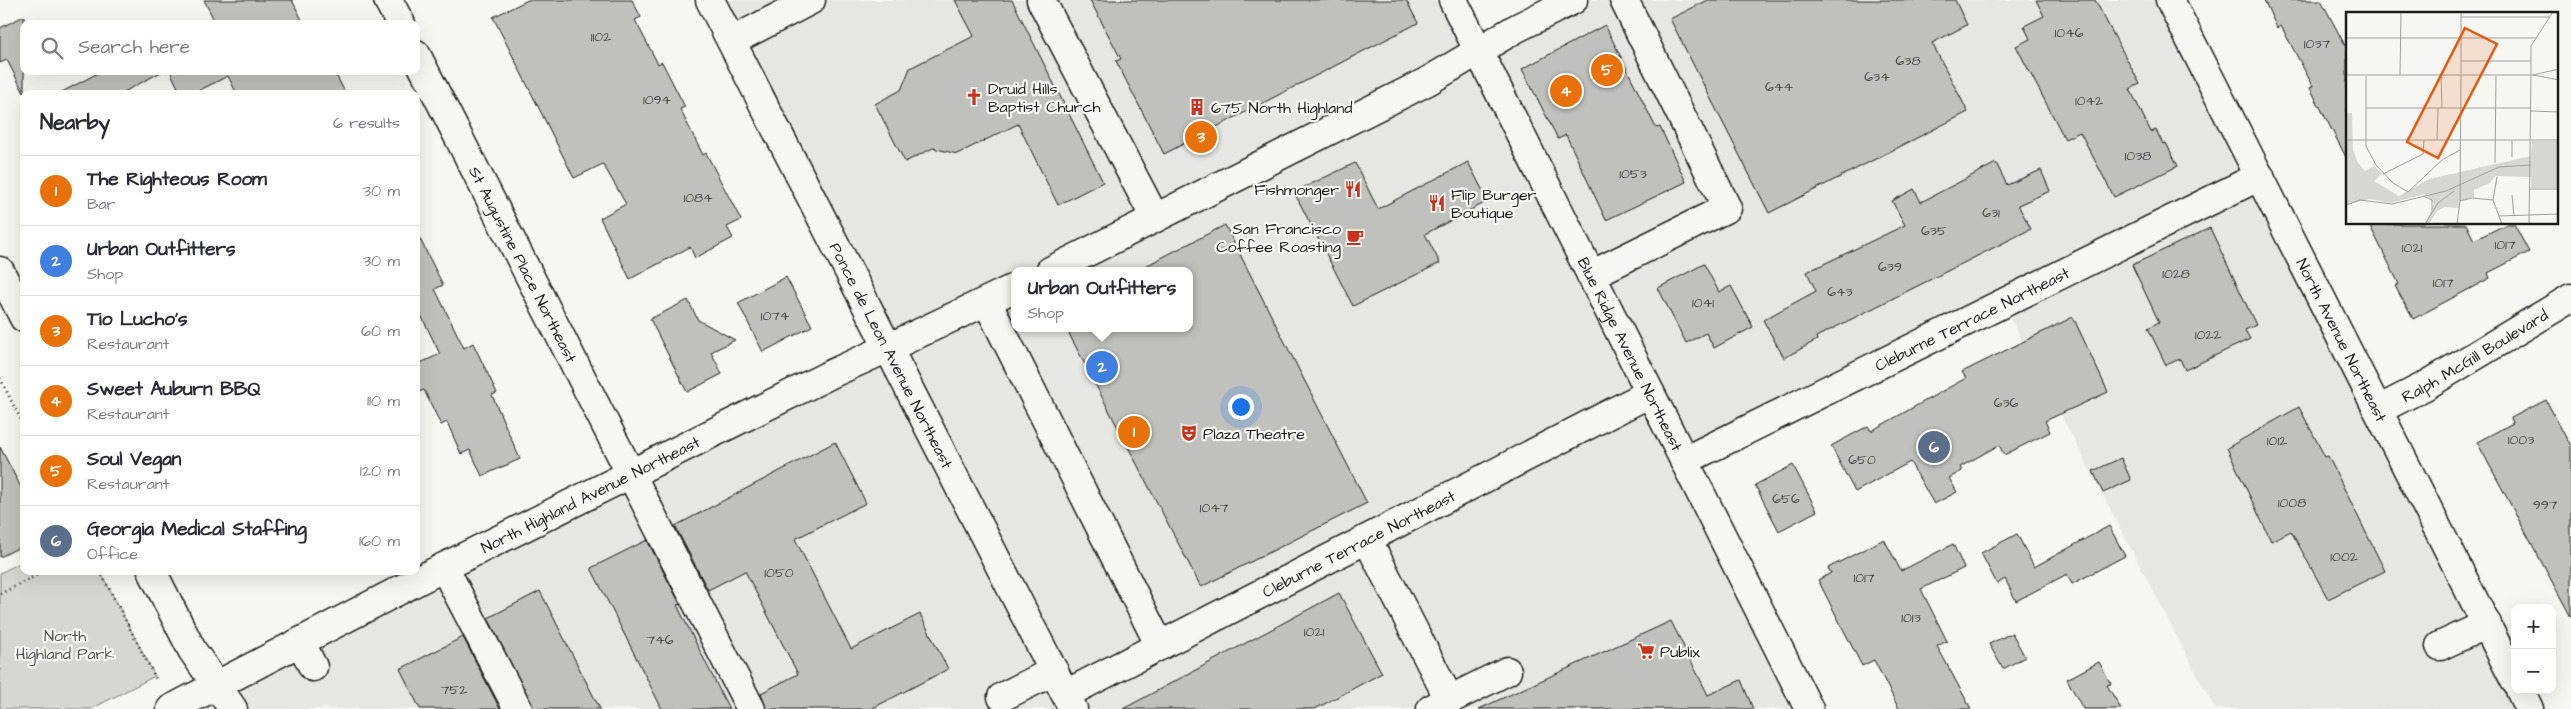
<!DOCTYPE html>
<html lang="en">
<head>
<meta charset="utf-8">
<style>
	body { margin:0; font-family:"Architects Daughter",sans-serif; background:#f7f7f7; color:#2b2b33 }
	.controls { position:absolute; right:15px; bottom:15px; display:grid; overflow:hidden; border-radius:10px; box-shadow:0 5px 20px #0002 }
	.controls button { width:45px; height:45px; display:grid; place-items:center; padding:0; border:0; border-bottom:1px solid #e1e1e2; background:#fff; color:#2b2b33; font:25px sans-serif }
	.you { position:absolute; left:1240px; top:406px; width:18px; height:18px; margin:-12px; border:4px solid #fff; border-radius:50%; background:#1a73e8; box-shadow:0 0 0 8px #1a73e833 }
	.badge { display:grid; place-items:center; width:32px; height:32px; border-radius:50%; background:#db2777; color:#fff; font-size:16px; font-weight:700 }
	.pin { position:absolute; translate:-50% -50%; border:2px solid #fff; box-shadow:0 1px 5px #0006 }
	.popup { position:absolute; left:1011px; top:267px; width:182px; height:65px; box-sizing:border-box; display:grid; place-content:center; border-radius:10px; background:#fff; filter:drop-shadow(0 1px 4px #0005); font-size:16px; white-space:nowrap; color:#7c7c81 }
	.popup b { font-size:19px; color:#2b2b33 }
	.popup::after { content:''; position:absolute; left:50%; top:100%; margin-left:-10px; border:10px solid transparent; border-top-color:#fff }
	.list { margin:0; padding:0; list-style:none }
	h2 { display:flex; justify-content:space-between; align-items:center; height:65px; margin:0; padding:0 20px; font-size:21px }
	h2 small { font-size:16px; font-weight:400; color:#7c7c81 }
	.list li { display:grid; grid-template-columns:32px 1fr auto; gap:15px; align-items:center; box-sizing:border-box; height:70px; padding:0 20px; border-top:1px solid #e1e1e2 }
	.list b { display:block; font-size:19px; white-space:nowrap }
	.list p { margin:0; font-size:16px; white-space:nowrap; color:#7c7c81 }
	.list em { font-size:16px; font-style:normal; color:#7c7c81 }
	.icon { flex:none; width:28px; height:28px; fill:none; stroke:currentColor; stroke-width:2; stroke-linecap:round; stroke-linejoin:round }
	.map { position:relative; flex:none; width:2571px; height:709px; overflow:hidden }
	.search { position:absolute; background:#fff; box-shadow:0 5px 20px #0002; left:20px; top:20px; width:400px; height:55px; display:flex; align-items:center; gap:12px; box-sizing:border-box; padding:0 18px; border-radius:10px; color:#7c7c81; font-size:19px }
	.panel { position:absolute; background:#fff; box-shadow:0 5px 20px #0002; left:20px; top:90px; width:400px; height:485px; border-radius:10px }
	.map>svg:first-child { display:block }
</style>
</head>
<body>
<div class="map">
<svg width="2571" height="709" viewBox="0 0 2571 709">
	<rect width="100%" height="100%" fill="#f6f6f2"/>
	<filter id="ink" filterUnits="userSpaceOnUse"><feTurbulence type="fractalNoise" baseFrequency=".02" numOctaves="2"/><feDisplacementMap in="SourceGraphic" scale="10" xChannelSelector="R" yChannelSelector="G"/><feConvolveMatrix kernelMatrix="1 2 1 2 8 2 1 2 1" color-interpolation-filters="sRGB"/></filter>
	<g filter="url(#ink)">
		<path fill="#e6e6e2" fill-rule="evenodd" d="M 710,0 L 1436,0 L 1462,52 L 1561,0 L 2177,0 L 2529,709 L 2215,709 L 2004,306 L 1692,465 L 1813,709 L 156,709 L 888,348 ZM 1014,271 L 1190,271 L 1190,328 L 1014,328 Z"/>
		<path fill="#d6d6d2" stroke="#797977" d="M 24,561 L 24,571 L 100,571 L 155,676 L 91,709 L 0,709 L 0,573 Z"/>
		<path fill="#c0c0bd" stroke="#1c1c1c" d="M 204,0 L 292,0 L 304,24 L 216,24 Z
			M 528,0 L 632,0 L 641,17 L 635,20 L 658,64 L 662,62 L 685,107 L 680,109 L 703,155 L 706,153 L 741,220 L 727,227 L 733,238 L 695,258 L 690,247 L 630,279 L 600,218 L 626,204 L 603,164 L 574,178 L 493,17 Z
			M 955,0 L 1012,0 L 1103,182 L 1058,205 L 1018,124 L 957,154 L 933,148 L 905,162 L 875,104 L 901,90 L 910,68 L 974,36 Z
			M 1090,0 L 1406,0 L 1418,23 L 1164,154 L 1116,61 L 1121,59 Z
			M 1708,0 L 1955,0 L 1967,25 L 1932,43 L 1968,112 L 1769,213 L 1670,19 Z
			M 2036,0 L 2095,0 L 2140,84 L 2130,89 L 2151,132 L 2156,130 L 2163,144 L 2166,143 L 2178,166 L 2114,197 L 2080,132 L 2065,139 L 2016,46 L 2030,39 L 2024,26 L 2044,16 Z
			M 2264,0 L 2321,0 L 2347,49 L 2347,159 L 2310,88 L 2313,86 L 2281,26 L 2277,28 Z
			M 24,16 L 24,93 L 7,60 L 0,63 L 0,28 Z
			M 1605,25 L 1656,128 L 1660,127 L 1686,182 L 1606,220 L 1566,135 L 1558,139 L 1522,69 Z
			M 102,71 L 163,71 L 120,94 L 58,94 Z
			M 170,71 L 334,71 L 346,94 L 237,94 L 228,76 L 192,94 L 181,94 Z
			M 1468,162 L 1488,201 L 1425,234 L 1440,263 L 1353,306 L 1294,192 L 1355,163 L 1378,209 Z
			M 1996,163 L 2007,185 L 2041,170 L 2050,191 L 2018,205 L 2031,229 L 1816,337 L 1817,340 L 1784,358 L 1763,320 L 1816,291 L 1807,272 L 1905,225 L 1892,201 L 1914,189 L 1921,202 Z
			M 2369,224 L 2466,224 L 2474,240 L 2507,224 L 2514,224 L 2529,252 L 2488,273 L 2490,278 L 2413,319 L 2395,286 L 2399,284 Z
			M 1225,225 L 1367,503 L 1201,587 L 1066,328 L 1190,328 L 1190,271 L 1136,271 Z
			M 2210,228 L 2256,325 L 2245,330 L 2250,339 L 2185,370 L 2180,359 L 2166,365 L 2148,328 L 2159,322 L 2132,265 Z
			M 416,231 L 443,285 L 435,289 L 464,348 L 473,343 L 497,393 L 492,395 L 520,459 L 482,476 L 470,450 L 461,454 L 447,422 L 441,425 L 424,390 L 416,393 L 416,365 L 440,354 L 416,305 Z
			M 1704,264 L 1719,292 L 1731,286 L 1753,327 L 1714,348 L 1706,333 L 1686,343 L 1658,288 Z
			M 786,277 L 812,326 L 763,352 L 738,303 Z
			M 688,300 L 698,320 L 735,340 L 711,352 L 722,374 L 687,392 L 650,319 Z
			M 2073,317 L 2108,392 L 2045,421 L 2050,432 L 2004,455 L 1999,445 L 1960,467 L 1962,471 L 1949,478 L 1957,492 L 1934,504 L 1910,462 L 1855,492 L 1831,446 L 1868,426 L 1871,431 L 1966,378 L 1962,372 Z
			M 2546,400 L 2571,447 L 2571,617 L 2477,442 L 2513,423 L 2511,418 Z
			M 2299,407 L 2325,457 L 2328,456 L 2385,571 L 2328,599 L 2291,531 L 2271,541 L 2227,448 Z
			M 835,442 L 866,503 L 795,539 L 851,649 L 920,614 L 948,669 L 871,709 L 766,709 L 761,693 L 798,674 L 745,571 L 708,590 L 675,526 Z
			M 0,447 L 24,493 L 24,545 L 0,557 Z
			M 2121,458 L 2131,480 L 2103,493 L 2093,471 Z
			M 1793,465 L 1817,511 L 1779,531 L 1755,485 Z
			M 2109,526 L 2125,556 L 2072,584 L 2067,574 L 2016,601 L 2005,579 L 1997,584 L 1981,553 L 2017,534 L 2034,567 Z
			M 1884,539 L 1901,571 L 1953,544 L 1964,568 L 1921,589 L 1947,641 L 1937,646 L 1971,709 L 1899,709 L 1874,660 L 1862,666 L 1818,580 L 1831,573 L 1828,568 Z
			M 647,540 L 680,604 L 677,605 L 729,709 L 662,709 L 591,568 Z
			M 540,591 L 600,709 L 534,709 L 488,618 Z
			M 1339,593 L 1382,673 L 1315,709 L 1123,709 Z
			M 1671,621 L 1708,695 L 1741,680 L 1753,709 L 1479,709 Z
			M 2012,633 L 2025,657 L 2003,669 L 1989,644 Z
			M 463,637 L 500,709 L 420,709 L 400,669 Z
			M 2099,662 L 2111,684 L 2107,685 L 2121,709 L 2083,709 L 2067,679 Z"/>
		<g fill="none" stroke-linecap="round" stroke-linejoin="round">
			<g stroke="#1c1c1c" stroke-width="31">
				<g id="minor">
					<path d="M 388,0 L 401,24"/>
					<path d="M 1041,0 L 1155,218"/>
					<path id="s1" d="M 1453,0 L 1809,709"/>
					<path d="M 732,41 L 811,0"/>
					<path id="s2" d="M 416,54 L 751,709"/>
					<path d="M 0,271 L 24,318"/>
					<path d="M 1591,275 L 1727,208 L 1624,0"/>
					<path d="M 987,302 L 1160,646"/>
					<path id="s3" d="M 2378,410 L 2425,386 L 2571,298"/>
					<path id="s4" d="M 1684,461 L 2260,176"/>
					<path d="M 1367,539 L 1449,699"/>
					<path d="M 444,567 L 518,709"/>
					<path d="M 152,571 L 192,650 L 233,709"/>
					<path d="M 301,643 L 313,667"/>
					<path d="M 2440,646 L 2487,624"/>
					<path id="s5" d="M 1066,694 L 1650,393"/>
					<path d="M 1002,697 L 1054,671"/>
					<path id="s6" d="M 171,709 L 444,567 L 833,373 L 888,348"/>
					<path d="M 1431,709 L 1507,671"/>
				</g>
			</g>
			<g stroke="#1c1c1c" stroke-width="31">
				<g id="major">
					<path id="s7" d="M 2170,0 L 2515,681"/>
					<path d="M 1050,271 L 1428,81 L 1515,29 L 1573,0"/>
					<path d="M 888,348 L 1014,288"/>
					<path d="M 2520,690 L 2529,709"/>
				</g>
			</g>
			<g stroke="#1c1c1c" stroke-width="31">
				<g id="highway">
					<path id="s8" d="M 710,0 L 1073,709"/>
				</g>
			</g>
			<path stroke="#1c1c1c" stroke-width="3" stroke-dasharray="1 4" stroke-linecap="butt" d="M 0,378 L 24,426
				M 100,571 L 157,681
				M 0,594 L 45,571"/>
			<use href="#minor" stroke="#f6f6f2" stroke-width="28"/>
			<use href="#major" stroke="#f6f6f2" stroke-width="28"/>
			<use href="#highway" stroke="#f6f6f2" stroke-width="28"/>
		</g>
	</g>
	<defs>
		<g id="church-bare" transform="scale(1.35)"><path d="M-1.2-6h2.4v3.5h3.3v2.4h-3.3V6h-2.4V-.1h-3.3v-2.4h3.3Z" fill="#c8321e" stroke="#f6f6f2" stroke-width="2.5" paint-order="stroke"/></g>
		<g id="building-bare" transform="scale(1.35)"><path d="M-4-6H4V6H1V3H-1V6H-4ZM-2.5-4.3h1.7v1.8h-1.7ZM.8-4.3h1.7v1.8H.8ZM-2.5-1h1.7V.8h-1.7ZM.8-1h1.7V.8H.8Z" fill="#c8321e" stroke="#f6f6f2" stroke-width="2.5" paint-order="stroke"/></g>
		<g id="restaurant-bare" transform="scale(1.35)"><path d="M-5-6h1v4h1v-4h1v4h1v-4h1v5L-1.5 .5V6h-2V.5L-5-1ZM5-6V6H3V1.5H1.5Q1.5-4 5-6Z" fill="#c8321e" stroke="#f6f6f2" stroke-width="2.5" paint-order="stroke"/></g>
		<g id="cafe-bare" transform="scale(1.35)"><path d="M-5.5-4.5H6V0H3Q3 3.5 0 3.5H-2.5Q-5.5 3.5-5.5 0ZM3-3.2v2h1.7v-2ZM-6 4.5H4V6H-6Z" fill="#c8321e" stroke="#f6f6f2" stroke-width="2.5" paint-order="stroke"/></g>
		<g id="theatre-bare" transform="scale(1.35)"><path d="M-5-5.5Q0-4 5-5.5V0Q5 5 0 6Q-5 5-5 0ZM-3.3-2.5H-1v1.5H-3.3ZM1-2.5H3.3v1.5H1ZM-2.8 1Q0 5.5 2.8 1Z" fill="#c8321e" stroke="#f6f6f2" stroke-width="2.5" paint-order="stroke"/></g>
		<g id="supermarket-bare" transform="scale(1.35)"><path d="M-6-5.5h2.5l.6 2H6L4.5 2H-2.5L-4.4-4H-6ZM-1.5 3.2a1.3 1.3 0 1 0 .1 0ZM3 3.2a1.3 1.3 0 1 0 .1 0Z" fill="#c8321e" stroke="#f6f6f2" stroke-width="2.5" paint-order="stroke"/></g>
	</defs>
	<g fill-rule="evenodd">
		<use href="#church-bare" x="974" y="97"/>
		<use href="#building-bare" x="1197" y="107"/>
		<use href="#restaurant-bare" x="1353" y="189"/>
		<use href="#restaurant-bare" x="1437" y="203"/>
		<use href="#cafe-bare" x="1355" y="237"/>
		<use href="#theatre-bare" x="1189" y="433"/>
		<use href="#supermarket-bare" x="1646" y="651"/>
	</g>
	<g text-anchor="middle" stroke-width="4.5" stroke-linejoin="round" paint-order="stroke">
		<g font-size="14" fill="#454544">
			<text x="2069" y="37">1046</text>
			<text x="601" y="41">1102</text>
			<text x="2317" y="48">1037</text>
			<text x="1908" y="65">638</text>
			<text x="1877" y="81">634</text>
			<text x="1779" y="91">644</text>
			<text x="657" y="104">1094</text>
			<text x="2089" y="105">1042</text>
			<text x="2138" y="160">1038</text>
			<text x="1633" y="178">1053</text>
			<text x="698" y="202">1084</text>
			<text x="1991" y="217">631</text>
			<text x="1934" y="235">635</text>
			<text x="2505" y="249">1017</text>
			<text x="2412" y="252">1021</text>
			<text x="1890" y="271">639</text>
			<text x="2176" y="278">1028</text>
			<text x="2443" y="287">1017</text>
			<text x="1840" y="296">643</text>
			<text x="1703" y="307">1041</text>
			<text x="775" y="320">1074</text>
			<text x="2208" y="339">1022</text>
			<text x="2006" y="407">636</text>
			<text x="2521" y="444">1003</text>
			<text x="2277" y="445">1012</text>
			<text x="1862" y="464">650</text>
			<text x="1786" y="503">656</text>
			<text x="2292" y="507">1008</text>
			<text x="2545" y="509">997</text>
			<text x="1214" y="512">1047</text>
			<text x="2344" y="561">1002</text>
			<text x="779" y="577">1050</text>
			<text x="1864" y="582">1017</text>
			<text x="1911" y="622">1013</text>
			<text x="1314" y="636">1021</text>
			<text x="660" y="644">746</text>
			<text x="454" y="694">752</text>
		</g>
		<g font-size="16" fill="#1c1c1c" stroke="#f6f6f2" text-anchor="start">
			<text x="988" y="94">Druid Hills<tspan x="988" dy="18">Baptist Church</tspan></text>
			<text x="1211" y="113">675 North Highland</text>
			<text x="1339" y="195" text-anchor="end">Fishmonger</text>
			<text x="1451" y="200">Flip Burger<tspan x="1451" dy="18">Boutique</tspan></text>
			<text x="1341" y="234" text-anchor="end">San Francisco<tspan x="1341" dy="18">Coffee Roasting</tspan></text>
			<text x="1203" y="439">Plaza Theatre</text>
			<text x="1660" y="657">Publix</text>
		</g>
		<g font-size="16" fill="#1c1c1c" stroke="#f6f6f2">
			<text dy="6" stroke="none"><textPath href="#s2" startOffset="236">St Augustine Place Northeast</textPath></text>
			<text dy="6" stroke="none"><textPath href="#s4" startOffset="321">Cleburne Terrace Northeast</textPath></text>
			<text dy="6" stroke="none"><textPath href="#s7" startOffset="381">North Avenue Northeast</textPath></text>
			<text dy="6" stroke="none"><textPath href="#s8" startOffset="399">Ponce de Leon Avenue Northeast</textPath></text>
			<text dy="6" stroke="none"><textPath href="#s1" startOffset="396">Blue Ridge Avenue Northeast</textPath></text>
			<text dy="6" stroke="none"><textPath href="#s3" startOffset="111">Ralph McGill Boulevard</textPath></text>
			<text dy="6" stroke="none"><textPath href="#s6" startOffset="471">North Highland Avenue Northeast</textPath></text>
			<text dy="6" stroke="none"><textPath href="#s5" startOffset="329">Cleburne Terrace Northeast</textPath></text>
		</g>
		<g font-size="16" fill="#545453" stroke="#f6f6f2">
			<text x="65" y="641">North<tspan x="65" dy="18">Highland Park</tspan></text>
		</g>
	</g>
	<g transform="translate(2346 12)">
		<rect width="212" height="212" fill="#f6f6f2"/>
		<path d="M 0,101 L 6,101 L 7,138 L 12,151 L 19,159 L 28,154 L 36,162 L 28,169 L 53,184 L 83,167 L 185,144 L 186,129 L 212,129 L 212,176 L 185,176 L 185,165 L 149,164 L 144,171 L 128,178 L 128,185 L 113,189 L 113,196 L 99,195 L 91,199 L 83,212 L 79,212 L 88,191 L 79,182 L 45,191 L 23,187 L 0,193 Z" fill="#d6d6d2"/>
		<path fill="none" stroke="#9f9f9c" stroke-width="1" d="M 115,5 L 203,5M 0,26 L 190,26M 115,49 L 185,49M 115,62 L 115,0M 0,63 L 187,63 L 213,57M 54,63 L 55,0M 95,63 L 96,96M 185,63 L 185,34 L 207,0M 187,63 L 213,68M 20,64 L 20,134 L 30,153 L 47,171 L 62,180 L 96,148 L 114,138M 20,96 L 184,96M 185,99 L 213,100M 0,128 L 184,128M 91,128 L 92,96M 185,128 L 213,128M 166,145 L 166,128M 149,151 L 150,64M 37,162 L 77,142 L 78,128M 151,165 L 147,188 L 156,212M 184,177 L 213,177M 166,183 L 168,204M 77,184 L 86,188 L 86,198M 114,189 L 126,186 L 147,188M 0,193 L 14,188 L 46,192 L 100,179 L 153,155 L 185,153M 153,204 L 213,202M 79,212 L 92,191 L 108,179M 111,212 L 114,189 L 115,63M 183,212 L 185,63"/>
		<path fill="#e8590c" fill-opacity="0.15" stroke="#e8590c" stroke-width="2.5" d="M 119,16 L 151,32 L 92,146 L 61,130 Z"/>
		<rect width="212" height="212" fill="none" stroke="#1c1c1c" stroke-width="2.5"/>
	</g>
</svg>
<div class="controls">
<button>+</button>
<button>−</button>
</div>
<div class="you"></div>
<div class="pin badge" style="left:1134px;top:432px;background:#e8710a">1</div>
<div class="pin badge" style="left:1102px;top:367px;background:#3f7fe0">2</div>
<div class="popup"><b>Urban Outfitters</b>Shop</div>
<div class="pin badge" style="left:1201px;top:137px;background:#e8710a">3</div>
<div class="pin badge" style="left:1566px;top:91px;background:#e8710a">4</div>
<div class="pin badge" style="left:1607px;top:70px;background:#e8710a">5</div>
<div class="pin badge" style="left:1934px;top:447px;background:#5c6f8a">6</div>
<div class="search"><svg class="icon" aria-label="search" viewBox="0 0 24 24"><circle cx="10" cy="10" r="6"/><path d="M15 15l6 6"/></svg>Search here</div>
<section class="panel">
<h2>Nearby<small>6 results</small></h2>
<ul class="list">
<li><span class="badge" style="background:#e8710a">1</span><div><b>The Righteous Room</b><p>Bar</p></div><em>30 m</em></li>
<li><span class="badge" style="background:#3f7fe0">2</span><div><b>Urban Outfitters</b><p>Shop</p></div><em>30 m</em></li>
<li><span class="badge" style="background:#e8710a">3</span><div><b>Tio Lucho's</b><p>Restaurant</p></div><em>60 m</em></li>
<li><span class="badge" style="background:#e8710a">4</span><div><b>Sweet Auburn BBQ</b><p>Restaurant</p></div><em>110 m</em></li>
<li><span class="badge" style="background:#e8710a">5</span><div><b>Soul Vegan</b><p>Restaurant</p></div><em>120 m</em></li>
<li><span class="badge" style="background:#5c6f8a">6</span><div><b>Georgia Medical Staffing</b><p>Office</p></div><em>160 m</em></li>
</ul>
</section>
</div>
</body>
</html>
